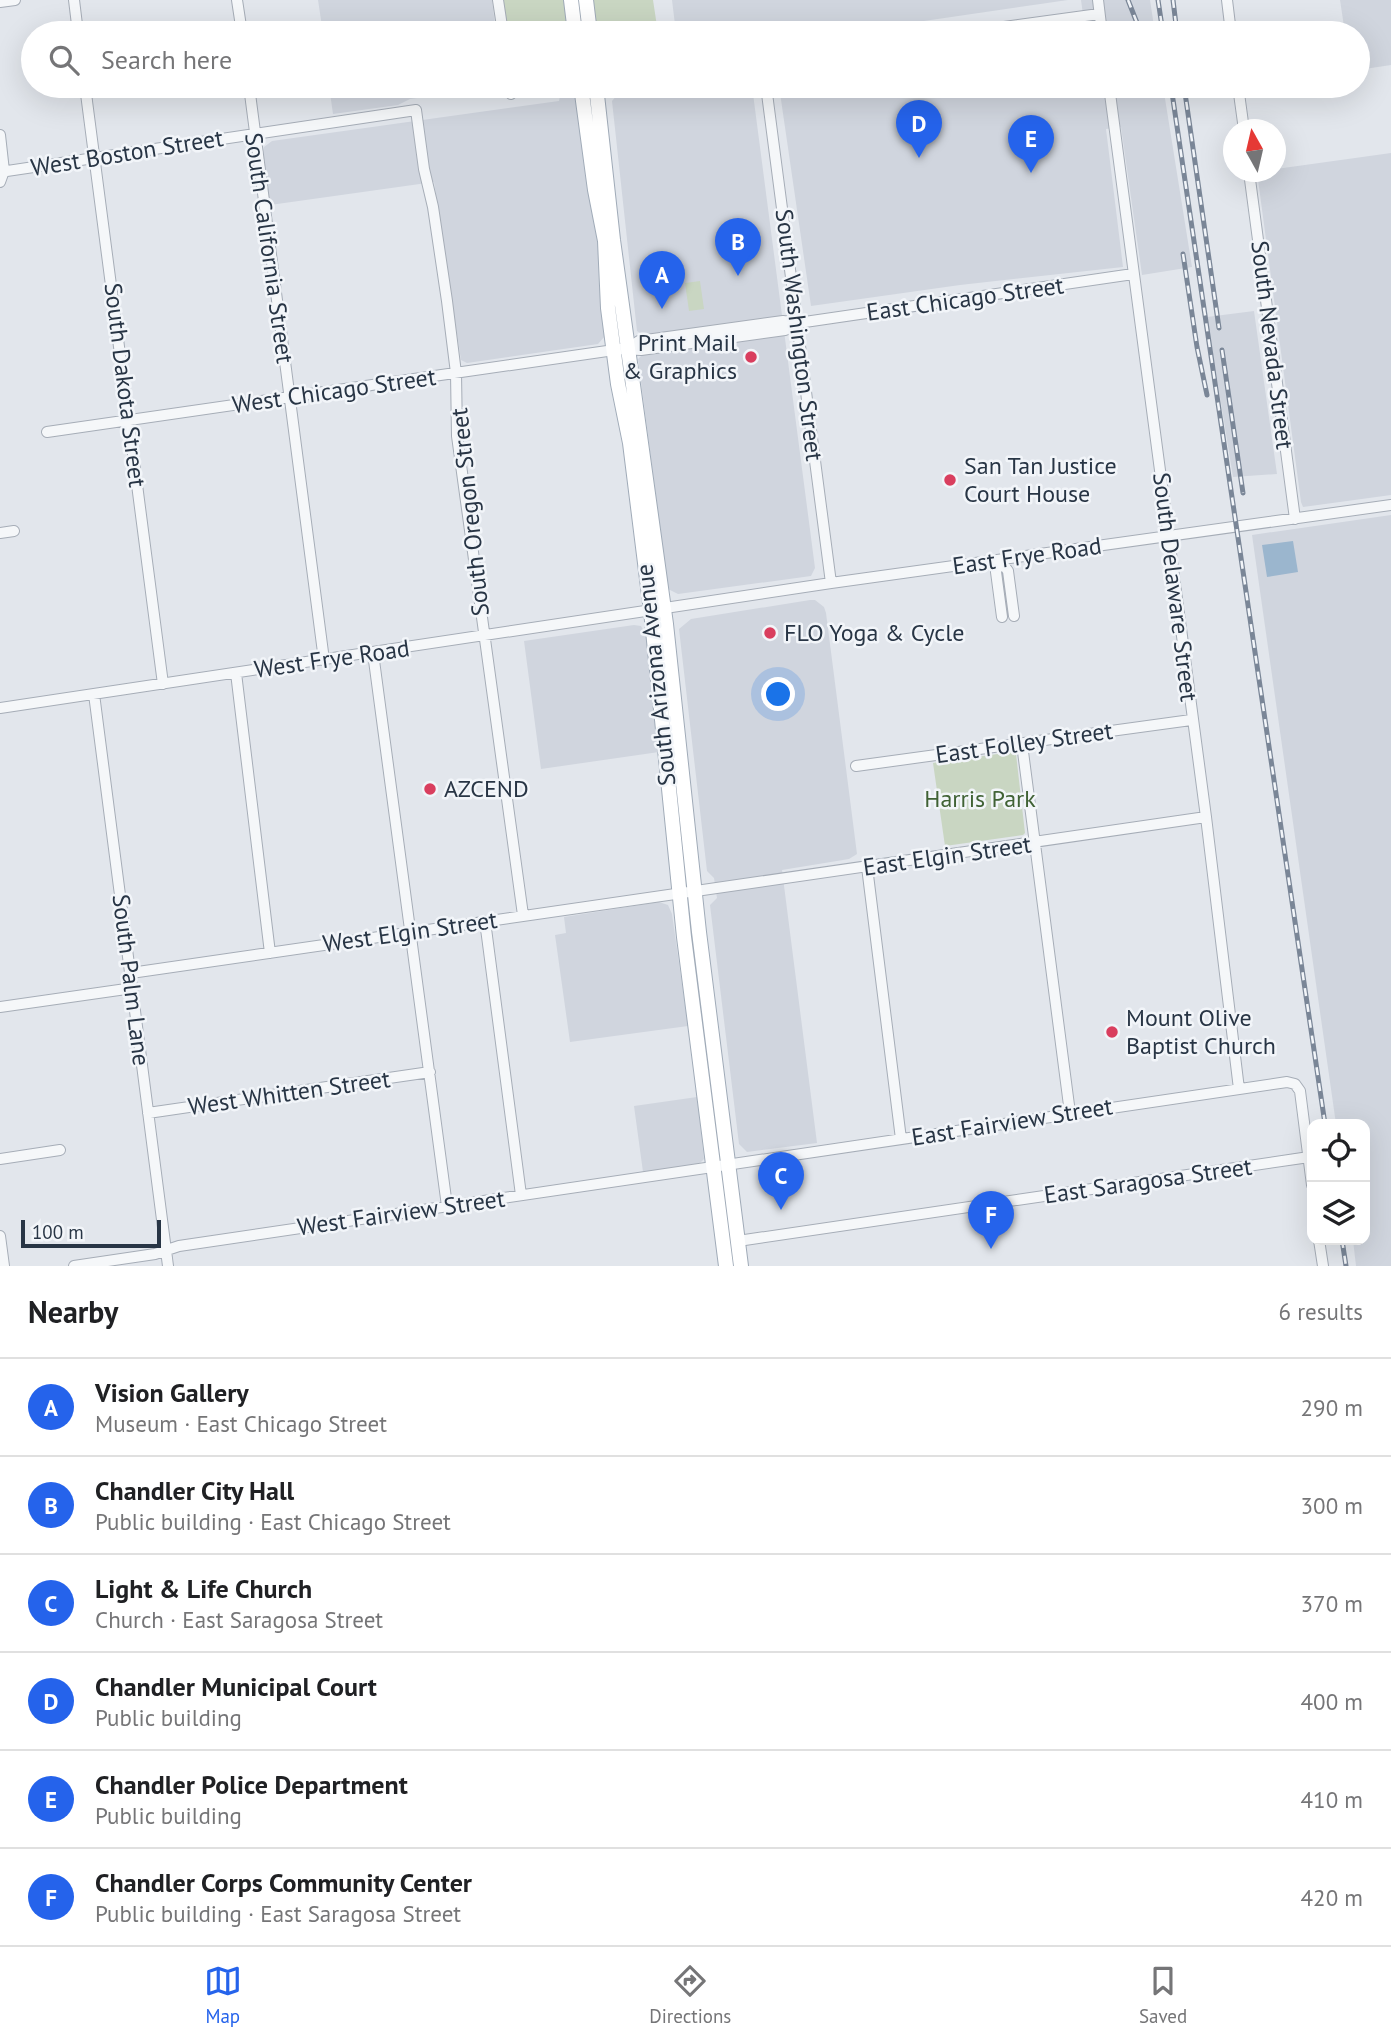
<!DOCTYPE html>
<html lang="en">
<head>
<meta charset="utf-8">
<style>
	body { margin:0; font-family:"PT Sans",sans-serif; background:#f6f6f6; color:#202124 }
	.controls { position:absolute; right:21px; bottom:21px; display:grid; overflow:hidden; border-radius:14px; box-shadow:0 7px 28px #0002 }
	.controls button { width:63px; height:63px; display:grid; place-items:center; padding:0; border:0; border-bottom:2px solid #e0e0e0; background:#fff; color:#202124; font:35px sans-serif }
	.compass { position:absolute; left:1223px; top:119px; width:63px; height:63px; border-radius:50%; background:#fff; box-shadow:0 7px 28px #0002; rotate:352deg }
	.scale { position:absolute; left:21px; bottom:18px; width:140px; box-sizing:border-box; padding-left:7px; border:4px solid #283545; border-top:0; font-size:19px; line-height:24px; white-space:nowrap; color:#283545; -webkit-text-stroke:5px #f2f5f9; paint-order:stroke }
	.you { position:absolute; left:779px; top:695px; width:24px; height:24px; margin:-18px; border:5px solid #fff; border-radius:50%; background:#1a73e8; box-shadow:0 0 0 10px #1a73e833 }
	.badge { display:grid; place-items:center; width:46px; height:46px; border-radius:50%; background:#2563eb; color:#fff; font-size:23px; font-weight:700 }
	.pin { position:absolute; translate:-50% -58px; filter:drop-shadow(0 2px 4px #0008) }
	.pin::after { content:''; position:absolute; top:37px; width:24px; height:21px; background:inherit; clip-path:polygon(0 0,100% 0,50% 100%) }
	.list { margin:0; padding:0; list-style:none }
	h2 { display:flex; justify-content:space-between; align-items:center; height:91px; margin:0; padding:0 28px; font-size:30px }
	h2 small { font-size:23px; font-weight:400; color:#757577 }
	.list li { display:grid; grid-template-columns:46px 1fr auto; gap:21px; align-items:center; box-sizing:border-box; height:98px; padding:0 28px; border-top:2px solid #e0e0e0 }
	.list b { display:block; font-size:26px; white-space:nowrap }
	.list p { margin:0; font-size:23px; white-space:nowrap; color:#757577 }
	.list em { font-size:23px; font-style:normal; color:#757577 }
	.icon { flex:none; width:38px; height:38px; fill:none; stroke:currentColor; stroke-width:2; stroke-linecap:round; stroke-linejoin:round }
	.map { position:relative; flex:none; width:1391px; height:1266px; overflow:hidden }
	.search { position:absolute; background:#fff; box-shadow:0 7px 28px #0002; left:21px; right:21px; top:21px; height:77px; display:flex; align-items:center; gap:18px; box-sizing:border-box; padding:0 24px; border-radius:38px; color:#757577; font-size:26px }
	.sheet { height:679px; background:#fff }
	nav { display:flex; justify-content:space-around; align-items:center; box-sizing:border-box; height:98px; border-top:2px solid #e0e0e0; background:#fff; font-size:19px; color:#757577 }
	nav a { display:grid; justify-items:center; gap:4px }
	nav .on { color:#2563eb }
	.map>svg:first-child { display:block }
</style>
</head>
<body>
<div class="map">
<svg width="1391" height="1266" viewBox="0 0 1391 1266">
	<rect width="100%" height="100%" fill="#e2e6ec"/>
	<path fill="#d0d5de" d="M 318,0 L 492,0 L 496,33 L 323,33 Z
		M 672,0 L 1068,0 L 842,33 L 676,33 Z
		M 1081,0 L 1150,0 L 1155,33 L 1054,33 L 1085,29 Z
		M 1340,0 L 1391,0 L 1391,65 L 1358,70 L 1358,33 L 1345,33 Z
		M 329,86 L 501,86 L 410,99 L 398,105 L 333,114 Z
		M 690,86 L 752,86 L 815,568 L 811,576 L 678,594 L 668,589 L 638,359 L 645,352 L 643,335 L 637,331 L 612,101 L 617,95 Z
		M 779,86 L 1163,86 L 1192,267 L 1142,275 L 1121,127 L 1106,129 L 1123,267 L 960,285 L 811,306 Z
		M 565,94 L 572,95 L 577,101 L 598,237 L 599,284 L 605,336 L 598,344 L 467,363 L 461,360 L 434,182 L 270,205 L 263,152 L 264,147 L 272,141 L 559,101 L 560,96 Z
		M 1391,153 L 1391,495 L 1303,507 L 1301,502 L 1257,172 L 1276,172 L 1276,169 Z
		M 1254,311 L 1277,474 L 1233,477 L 1207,317 Z
		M 1391,515 L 1391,1266 L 1356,1266 L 1353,1240 L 1365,1240 L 1365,1124 L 1336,1124 L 1252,535 Z
		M 810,600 L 815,600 L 824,607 L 826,613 L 857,854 L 849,859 L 782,870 L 817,1143 L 747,1152 L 739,1144 L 710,905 L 717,898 L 714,878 L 707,871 L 679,629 L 691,619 Z
		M 634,625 L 641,626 L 646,635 L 659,752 L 541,769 L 524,641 Z
		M 659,902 L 668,905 L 672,914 L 688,1026 L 570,1042 L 555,935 L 566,933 L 564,917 Z
		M 697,1097 L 704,1159 L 699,1164 L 643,1172 L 634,1106 Z"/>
	<path fill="#c9d6c2" d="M 503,0 L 653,0 L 658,33 L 508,33 Z
		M 700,281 L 704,309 L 689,311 L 685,283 Z
		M 1012,752 L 1016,754 L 1025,833 L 1023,835 L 945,846 L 933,763 Z"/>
	<path fill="#9bb6ce" d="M 1293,541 L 1298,572 L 1267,577 L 1262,545 Z"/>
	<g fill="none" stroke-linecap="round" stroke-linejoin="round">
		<g stroke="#a6adb7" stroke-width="12">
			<path id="minor" d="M 74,0 L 78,33
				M 237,0 L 242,33
				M 498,0 L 503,33
				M 1098,0 L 1102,33
				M 1227,0 L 1231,33
				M 0,2 L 15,0
				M 960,33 L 1099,14
				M 85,86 L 163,684
				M 249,86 L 324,660
				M 510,86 L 511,94
				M 766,86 L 831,583
				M 1109,86 L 1206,817 L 1239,1089
				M 1238,86 L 1244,130
				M 0,135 L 4,171 L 0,182
				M 0,172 L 416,110 L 424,169 L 433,207 L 447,301 L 456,373 L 457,436 L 523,915
				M 1249,172 L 1295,519
				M 627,349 L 639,341 L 783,321 L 798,323 L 1133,274
				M 47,432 L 621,349 L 641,350 L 785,330 L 798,323
				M 0,533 L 14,531
				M 1002,617 L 996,572 L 1000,560 L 1008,571 L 1014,616
				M 373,653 L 447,1206
				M 236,673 L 270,953
				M 94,694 L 168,1266
				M 0,708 L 831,583 L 1391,505
				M 1022,744 L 1070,1113
				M 856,766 L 1191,720
				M 867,867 L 901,1139
				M 485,921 L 521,1195
				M 131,973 L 1206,817
				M 0,1007 L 133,988
				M 148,1113 L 430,1072
				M 0,1159 L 60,1150
				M 0,1236 L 4,1266
				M 1319,1240 L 1323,1266
				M 738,1241 L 1309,1157
				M 74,1266 L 155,1254 L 179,1246 L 1287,1082 L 1295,1084 L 1300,1091 L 1312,1185"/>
		</g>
		<g stroke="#a0abb8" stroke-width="16">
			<path id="major" d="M 571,0 L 575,33
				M 586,0 L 590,33
				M 581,86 L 595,190 L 605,241 L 608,308 L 618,384 L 630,443 L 651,611 L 684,937 L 726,1266
				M 596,86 L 613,240 L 666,624 L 699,932 L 741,1266"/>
		</g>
		<use href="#minor" stroke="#f5f7f9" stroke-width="10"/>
		<use href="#major" stroke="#fff" stroke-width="14"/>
		<g stroke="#7a8697" stroke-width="5">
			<path id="rail" d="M 1128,0 L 1141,33
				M 1158,0 L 1163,33
				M 1173,0 L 1177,33
				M 1171,86 L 1325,1124
				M 1184,86 L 1219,328
				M 1183,254 L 1197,347 L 1207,395
				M 1222,350 L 1243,493
				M 1342,1240 L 1346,1266"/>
		</g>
		<use href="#rail" stroke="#f2f5f9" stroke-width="2.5" stroke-dasharray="8" stroke-linecap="butt"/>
	</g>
	<g fill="#d93e5e" stroke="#f2f5f9" stroke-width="2.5">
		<circle cx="751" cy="357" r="7"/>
		<circle cx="950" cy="480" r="7"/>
		<circle cx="770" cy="633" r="7"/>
		<circle cx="430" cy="789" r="7"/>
		<circle cx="1112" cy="1032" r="7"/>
	</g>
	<g text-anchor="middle" stroke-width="5" stroke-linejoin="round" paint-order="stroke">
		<g font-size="24" fill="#283545" stroke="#f2f5f9">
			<text transform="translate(127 153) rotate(-9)" y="8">West Boston Street</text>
			<text transform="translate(269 248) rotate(82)" y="8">South California Street</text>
			<text transform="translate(965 299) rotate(-8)" y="8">East Chicago Street</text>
			<text transform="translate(799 335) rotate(83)" y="8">South Washington Street</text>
			<text transform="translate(1272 345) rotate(83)" y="8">South Nevada Street</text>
			<text transform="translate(125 385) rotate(83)" y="8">South Dakota Street</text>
			<text transform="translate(334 391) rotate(-8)" y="8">West Chicago Street</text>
			<text transform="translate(470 512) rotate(-96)" y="8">South Oregon Street</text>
			<text transform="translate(1027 556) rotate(-8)" y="8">East Frye Road</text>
			<text transform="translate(1175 587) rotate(83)" y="8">South Delaware Street</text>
			<text transform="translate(332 659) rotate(-8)" y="8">West Frye Road</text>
			<text transform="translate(656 675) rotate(-96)" y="8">South Arizona Avenue</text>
			<text transform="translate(1024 743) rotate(-8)" y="8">East Folley Street</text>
			<text transform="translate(947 856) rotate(-8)" y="8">East Elgin Street</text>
			<text transform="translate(410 932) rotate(-8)" y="8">West Elgin Street</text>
			<text transform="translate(131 980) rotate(83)" y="8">South Palm Lane</text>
			<text transform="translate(289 1093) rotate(-8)" y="8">West Whitten Street</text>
			<text transform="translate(1012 1122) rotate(-9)" y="8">East Fairview Street</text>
			<text transform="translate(1148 1181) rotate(-8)" y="8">East Saragosa Street</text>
			<text transform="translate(401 1213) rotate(-8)" y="8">West Fairview Street</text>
		</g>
		<g font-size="24" fill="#283545" stroke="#f2f5f9" text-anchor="start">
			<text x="737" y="351" text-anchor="end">Print Mail<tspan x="737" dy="28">&amp; Graphics</tspan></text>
			<text x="964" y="474">San Tan Justice<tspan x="964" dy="28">Court House</tspan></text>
			<text x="784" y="641">FLO Yoga &amp; Cycle</text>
			<text x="444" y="797">AZCEND</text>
			<text x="1126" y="1026">Mount Olive<tspan x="1126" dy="28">Baptist Church</tspan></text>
		</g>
		<g font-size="24" fill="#406235" stroke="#f2f5f9">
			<text x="980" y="807">Harris Park</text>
		</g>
	</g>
</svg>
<div class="controls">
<button><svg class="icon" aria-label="locate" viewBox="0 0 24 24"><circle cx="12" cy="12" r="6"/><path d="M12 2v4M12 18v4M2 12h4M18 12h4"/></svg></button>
<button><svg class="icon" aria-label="layers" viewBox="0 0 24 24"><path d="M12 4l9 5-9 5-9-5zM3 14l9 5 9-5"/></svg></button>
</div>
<svg class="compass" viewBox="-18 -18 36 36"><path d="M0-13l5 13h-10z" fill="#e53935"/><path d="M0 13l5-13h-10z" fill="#757577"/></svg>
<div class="scale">100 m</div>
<div class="you"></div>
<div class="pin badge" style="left:662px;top:309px">A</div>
<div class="pin badge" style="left:738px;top:276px">B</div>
<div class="pin badge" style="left:781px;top:1210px">C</div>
<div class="pin badge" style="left:919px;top:158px">D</div>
<div class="pin badge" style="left:1031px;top:173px">E</div>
<div class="pin badge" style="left:991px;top:1249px">F</div>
<div class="search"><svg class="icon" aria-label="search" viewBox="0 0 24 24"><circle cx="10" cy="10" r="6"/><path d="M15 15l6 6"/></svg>Search here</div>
</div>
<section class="sheet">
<h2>Nearby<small>6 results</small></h2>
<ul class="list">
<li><span class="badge">A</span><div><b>Vision Gallery</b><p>Museum · East Chicago Street</p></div><em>290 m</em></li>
<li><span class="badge">B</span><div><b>Chandler City Hall</b><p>Public building · East Chicago Street</p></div><em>300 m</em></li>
<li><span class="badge">C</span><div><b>Light &amp; Life Church</b><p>Church · East Saragosa Street</p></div><em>370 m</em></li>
<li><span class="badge">D</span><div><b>Chandler Municipal Court</b><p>Public building</p></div><em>400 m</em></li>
<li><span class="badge">E</span><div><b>Chandler Police Department</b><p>Public building</p></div><em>410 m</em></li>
<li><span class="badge">F</span><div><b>Chandler Corps Community Center</b><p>Public building · East Saragosa Street</p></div><em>420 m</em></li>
</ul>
</section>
<nav>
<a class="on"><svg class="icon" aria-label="map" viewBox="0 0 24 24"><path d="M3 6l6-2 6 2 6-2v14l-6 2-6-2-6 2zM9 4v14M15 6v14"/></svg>Map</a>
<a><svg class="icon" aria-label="directions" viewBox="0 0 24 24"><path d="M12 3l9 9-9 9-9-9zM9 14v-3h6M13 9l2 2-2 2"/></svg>Directions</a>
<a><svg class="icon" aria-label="saved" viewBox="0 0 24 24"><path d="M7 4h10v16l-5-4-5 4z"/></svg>Saved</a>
</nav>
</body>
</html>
